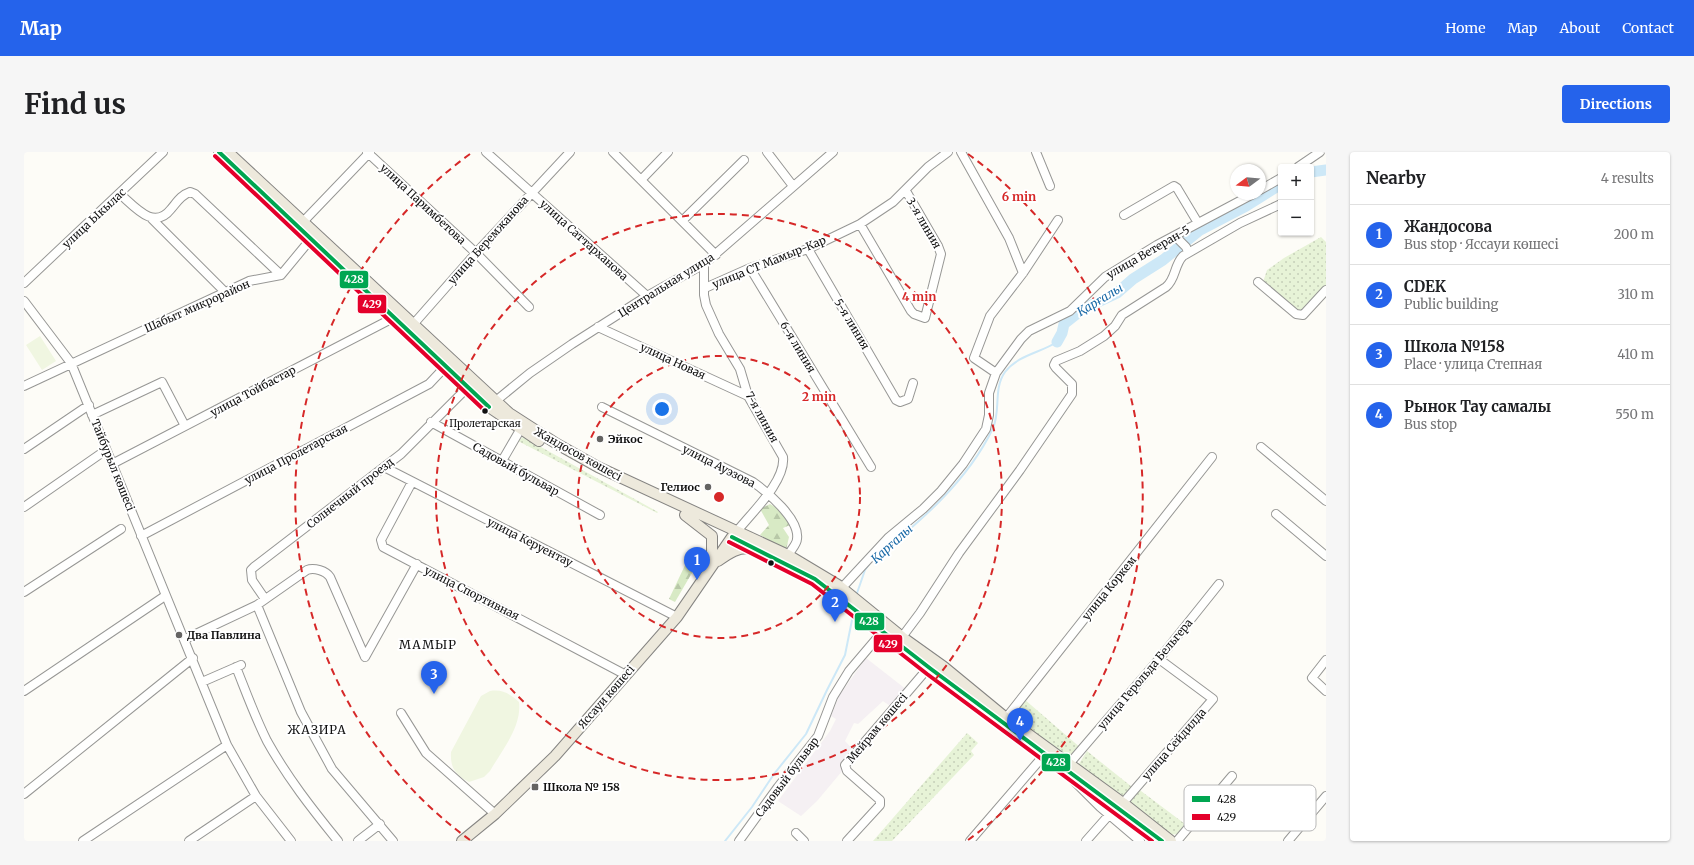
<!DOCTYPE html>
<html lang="en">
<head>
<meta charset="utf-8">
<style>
	body { margin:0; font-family:Merriweather,serif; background:#f6f6f6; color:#202124 }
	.controls { position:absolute; right:12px; top:12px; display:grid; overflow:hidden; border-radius:4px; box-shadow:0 1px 3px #0004 }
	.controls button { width:36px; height:36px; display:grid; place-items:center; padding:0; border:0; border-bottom:1px solid #e0e0e0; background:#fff; color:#202124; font:20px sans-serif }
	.compass { position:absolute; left:1206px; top:12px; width:36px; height:36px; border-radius:50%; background:#fff; box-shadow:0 1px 3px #0004; rotate:254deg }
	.you { position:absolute; left:638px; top:257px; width:14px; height:14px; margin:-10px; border:3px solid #fff; border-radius:50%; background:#1a73e8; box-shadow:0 0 0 6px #1a73e833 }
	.badge { display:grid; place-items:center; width:26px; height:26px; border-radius:50%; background:#2563eb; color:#fff; font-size:13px; font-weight:700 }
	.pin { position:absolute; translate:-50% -33px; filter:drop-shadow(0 1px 2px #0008) }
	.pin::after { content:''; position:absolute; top:21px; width:14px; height:12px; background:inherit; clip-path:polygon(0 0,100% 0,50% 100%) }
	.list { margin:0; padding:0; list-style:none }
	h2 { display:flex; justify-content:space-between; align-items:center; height:52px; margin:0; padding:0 16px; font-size:17px }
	h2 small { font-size:13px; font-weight:400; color:#757577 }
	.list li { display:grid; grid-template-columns:26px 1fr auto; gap:12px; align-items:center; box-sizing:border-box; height:60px; padding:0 16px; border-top:1px solid #e0e0e0 }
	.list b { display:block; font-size:15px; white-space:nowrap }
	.list p { margin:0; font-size:13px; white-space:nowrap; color:#757577 }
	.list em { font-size:13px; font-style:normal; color:#757577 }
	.map { position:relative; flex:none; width:1302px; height:689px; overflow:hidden; border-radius:4px }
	header { display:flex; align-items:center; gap:24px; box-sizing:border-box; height:56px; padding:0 20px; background:#2563eb; color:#fff }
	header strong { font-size:19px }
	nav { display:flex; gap:22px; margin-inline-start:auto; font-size:14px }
	.intro { display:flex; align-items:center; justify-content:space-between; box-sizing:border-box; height:96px; padding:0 24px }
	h1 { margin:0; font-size:28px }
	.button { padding:10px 18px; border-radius:4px; background:#2563eb; color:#fff; font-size:14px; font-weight:700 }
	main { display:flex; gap:24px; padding:0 24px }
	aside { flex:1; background:#fff; border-radius:4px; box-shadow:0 1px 3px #0004 }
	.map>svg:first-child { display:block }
</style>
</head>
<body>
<header>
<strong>Map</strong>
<nav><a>Home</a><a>Map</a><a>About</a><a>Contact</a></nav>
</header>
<div class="intro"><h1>Find us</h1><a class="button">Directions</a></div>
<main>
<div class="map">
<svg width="1302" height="689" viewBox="0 0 1302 689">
	<defs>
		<pattern id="grass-dots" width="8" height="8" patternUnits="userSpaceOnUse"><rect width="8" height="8" fill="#e7f3d7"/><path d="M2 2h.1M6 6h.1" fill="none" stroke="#c5cfb8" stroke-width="1.8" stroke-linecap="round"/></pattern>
		<pattern id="forest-firs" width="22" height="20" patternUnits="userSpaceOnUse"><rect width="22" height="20" fill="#d8eac5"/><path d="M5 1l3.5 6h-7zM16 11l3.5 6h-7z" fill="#b8c8a8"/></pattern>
	</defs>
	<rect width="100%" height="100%" fill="#fdfcf7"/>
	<path fill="#f5f0f3" d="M 842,506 L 883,538 L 869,556 L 859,549 L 834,572 L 830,571 L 821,589 L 832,601 L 818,616 L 819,618 L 793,649 L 777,664 L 754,649 L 806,579 L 812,567 L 807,564 L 815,544 Z"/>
	<path fill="url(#grass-dots)" d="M 1297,85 L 1302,90 L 1302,133 L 1282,158 L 1275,160 L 1239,130 L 1243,118 L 1260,106 Z
		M 499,285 L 634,360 L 633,361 L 494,289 Z
		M 1000,547 L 1058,597 L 1046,610 L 989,564 Z
		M 943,581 L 954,591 L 947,599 L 950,603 L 868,689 L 849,689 Z
		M 1063,599 L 1108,635 L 1099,644 L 1053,615 Z
		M 1113,636 L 1161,672 L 1153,682 L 1145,683 L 1102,648 Z
		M 1085,653 L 1131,689 L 1124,689 L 1083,655 Z"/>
	<path fill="url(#forest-firs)" d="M 746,352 L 758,359 L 766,373 L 759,376 L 765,385 L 762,398 L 736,383 L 745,373 L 736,357 Z
		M 663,409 L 672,414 L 651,450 L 645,447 Z"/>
	<path fill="#f0f6e1" d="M 16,184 L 32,209 L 18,218 L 2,193 Z
		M 466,539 C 479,537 486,542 495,550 C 498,575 478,598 466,619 L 460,625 L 445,630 C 431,623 426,615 427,600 L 457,544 Z"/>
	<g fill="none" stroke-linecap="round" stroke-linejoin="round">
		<path stroke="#cde8f7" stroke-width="2" d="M 832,444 L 841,418 L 847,410 C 893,372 943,331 969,276 C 977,258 969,237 981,220 C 994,203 1016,201 1033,190
			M 701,689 L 728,655 L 750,622 L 782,582 L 803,538 L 821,503 L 828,468"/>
		<path stroke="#cde8f7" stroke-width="11" d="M 1287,20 L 1302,18
			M 1033,190 L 1038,181 L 1040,172 L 1059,157 L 1093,141 L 1109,127 L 1139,108 L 1176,78 L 1222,54 L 1257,32"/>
		<g stroke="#979795" stroke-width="10">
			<path id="minor" d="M 343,0 L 452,101 L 505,155
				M 462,0 L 623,144
				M 589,0 L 692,103
				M 743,0 L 769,34
				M 937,0 L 985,86 L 999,121
				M 1012,0 L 1026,34
				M 1274,15 L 1296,0
				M 617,28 L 644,0
				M 1236,38 L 1257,26
				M 96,42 C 111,55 130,79 147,57 C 153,50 157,43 166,40 L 171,42 L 257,123
				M 1100,63 L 1150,34 L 1153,36 L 1174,71
				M 128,67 L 201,140
				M 658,69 L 720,8
				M 836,72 L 887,159 L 890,162 L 901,166 L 917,102 L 914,94 L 882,39
				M 276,73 L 346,0
				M 1151,84 L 1162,95 L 1164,100
				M 784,97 L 872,248 L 876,250 L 884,247 L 889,231
				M 680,112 L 680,143 L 682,153 L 695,182 L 716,217 L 724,244 L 759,305 C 762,330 725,363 710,383
				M 726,116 L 847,315
				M 1234,130 L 1272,162 L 1279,163 L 1302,138
				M 0,131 L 139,0
				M 681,136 L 726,116 L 784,97 L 836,72 L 869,50 L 904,15 L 924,0
				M 0,149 L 47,211 L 203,593 L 232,644 L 267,689
				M 574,175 L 724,244
				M 386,176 L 452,101 L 546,0
				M 972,221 L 950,206 L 966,164 L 999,121 L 1034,68
				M 0,234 L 225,129 L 257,123 L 281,94 L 288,88
				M 468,252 L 506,221 L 548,192 L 623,144 L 680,112 L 809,0
				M 578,255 L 729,330 C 743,340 776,367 773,387 C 773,392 767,398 764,403
				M 68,263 L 138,230 L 161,274
				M 407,270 L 576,363
				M 1237,295 L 1302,349
				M 0,297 L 65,253
				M 478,309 L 496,278
				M 88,312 L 371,165
				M 360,315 L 653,465
				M 388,330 L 357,388 L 359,395 L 602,523
				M 0,355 L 82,298
				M 1252,362 L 1302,404
				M 117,384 L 405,232 L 422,214
				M 0,440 L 97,377
				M 814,440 L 865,385 L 899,357 L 917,339 L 939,312 L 962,277 L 965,263 L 965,241 L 972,221 L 997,187 L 1005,179 L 1046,159 L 1081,125 L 1133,93 L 1229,42
				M 241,447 L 228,428 L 227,418 L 230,415 L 377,302 L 444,235
				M 233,453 L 277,560 L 308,617 L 369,689
				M 878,485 L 896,461 L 935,401 L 996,318 L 1048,242 L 1048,232 L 1032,216 L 1030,213 L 1032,209 L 1056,199 L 1080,184 L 1091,174 L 1098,163 L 1142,135 C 1152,127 1150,113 1159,104 L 1216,71 L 1257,52
				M 161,487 L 233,453 L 283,418 C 290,415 302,419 306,425 L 341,505
				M 341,505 L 393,412
				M 1302,508 L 1288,526 L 1302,539
				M 212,515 C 222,540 231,565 243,589 C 263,625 288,657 314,689
				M 178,530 L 217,513
				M 0,539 L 141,444
				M 377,561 L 402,601 L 471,662
				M 982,566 L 1188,305
				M 1031,610 L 1076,655 L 1116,689
				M 1045,612 L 1135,507 L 1195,432
				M 0,642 L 169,506
				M 1099,651 L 1189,547 L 1135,507
				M 772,681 L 780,689
				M 59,689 L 203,593
				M 165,689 L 232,644
				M 334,689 L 356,672
				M 715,689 L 754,635 L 794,584 L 809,545 L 825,519 L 859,479
				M 823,689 L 856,653 L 856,648 L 823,619 L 821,613 L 905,515
				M 946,689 L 1021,602
				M 1062,689 L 1085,663
				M 1153,689 L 1208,624
				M 1264,689 L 1302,644"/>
		</g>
		<g stroke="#858482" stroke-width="12">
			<path id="major" d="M 195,0 L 465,255 L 515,289
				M 204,0 L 485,261 L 533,292 L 574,315 L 764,403 L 814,433 L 878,485 L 920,515 L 982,566 L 1099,651 L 1147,689
				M 661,363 L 688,384 L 688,414
				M 721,391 L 791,427 L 963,559
				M 694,409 C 705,401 715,394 729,397
				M 438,689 L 471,662 L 531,604 L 653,465 L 708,385"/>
		</g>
		<use href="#minor" stroke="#fffffe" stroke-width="8"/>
		<use href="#major" stroke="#ede9dc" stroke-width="10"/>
		<g stroke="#fff" stroke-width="7">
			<path id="bus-1" d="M 195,0 L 465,255
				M 708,385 L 791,427 L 907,517 L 1138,689"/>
		</g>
		<g stroke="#fff" stroke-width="7">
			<path id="bus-2" d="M 191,4 L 461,259
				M 705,390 L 788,432 L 903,522 L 1128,689"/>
		</g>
		<use href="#bus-1" stroke="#00a651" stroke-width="4"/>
		<use href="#bus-2" stroke="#e4002b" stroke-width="4"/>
	</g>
	<g fill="none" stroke="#d62828" stroke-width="2" stroke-dasharray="7 5">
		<circle cx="695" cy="345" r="141"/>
		<circle cx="695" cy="345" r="283"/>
		<path d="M446 688A424 424 0 0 1 446 2M944 2A424 424 0 0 1 944 688"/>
	</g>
	<g fill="#111" stroke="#fff" stroke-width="1.5">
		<circle cx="461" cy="259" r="3.5"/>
		<circle cx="747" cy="411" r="3.5"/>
	</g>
	<g fill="#646362" stroke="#fff" stroke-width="1.5">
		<circle cx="576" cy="287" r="4"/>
		<circle cx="684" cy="335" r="4"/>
		<circle cx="155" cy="483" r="4"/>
		<rect x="507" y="631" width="8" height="8" rx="2"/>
	</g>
	<g text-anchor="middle" stroke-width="4" stroke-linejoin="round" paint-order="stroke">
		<g font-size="10" fill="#111" stroke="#fff">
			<text x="461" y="275">Пролетарская</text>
		</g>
		<g font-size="11" fill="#111" stroke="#fff">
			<text transform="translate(399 52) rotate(43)" y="4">улица Паримбетова</text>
			<text transform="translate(70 66) rotate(-43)" y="4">улица Ыкылас</text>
			<text transform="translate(900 71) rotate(60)" y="4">3-я линия</text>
			<text transform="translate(464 88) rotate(-48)" y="4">улица Беремжанова</text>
			<text transform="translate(560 88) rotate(42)" y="4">улица Саттарханова</text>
			<text transform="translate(1124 100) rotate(-30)" y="4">улица Ветеран-5</text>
			<text transform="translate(745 110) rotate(-22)" y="4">улица СТ Мамыр-Кар</text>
			<text transform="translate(642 133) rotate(-32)" y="4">Центральная улица</text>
			<text transform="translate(173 154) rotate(-24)" y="4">Шабыт микрорайон</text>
			<text transform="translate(828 172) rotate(59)" y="4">5-я линия</text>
			<text transform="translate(774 195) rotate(59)" y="4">6-я линия</text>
			<text transform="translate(649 209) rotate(25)" y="4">улица Новая</text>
			<text transform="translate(229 239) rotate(-28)" y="4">улица Тойбастар</text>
			<text transform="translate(738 265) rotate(61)" y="4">7-я линия</text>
			<text transform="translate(272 302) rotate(-28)" y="4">улица Пролетарская</text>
			<text transform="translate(554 302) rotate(29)" y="4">Жандосов көшесі</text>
			<text transform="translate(89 313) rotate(68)" y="4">Тайбурыл көшесі</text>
			<text transform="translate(695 314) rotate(27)" y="4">улица Ауэзова</text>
			<text transform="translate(492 317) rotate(29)" y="4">Садовый бульвар</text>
			<text transform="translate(326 341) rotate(-38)" y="4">Солнечный проезд</text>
			<text transform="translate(506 390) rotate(27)" y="4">улица Керуентау</text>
			<text transform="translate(1085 436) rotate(-51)" y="4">улица Коркем</text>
			<text transform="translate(448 441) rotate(27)" y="4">улица Спортивная</text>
			<text transform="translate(1121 522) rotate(-50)" y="4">улица Герольда Бельгера</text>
			<text transform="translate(582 545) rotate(-49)" y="4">Яссауи көшесі</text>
			<text transform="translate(853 576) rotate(-50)" y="4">Мейрам көшесі</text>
			<text transform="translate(1150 592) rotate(-49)" y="4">улица Сейдилда</text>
			<text transform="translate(763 625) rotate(-53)" y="4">Садовый бульвар</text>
		</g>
		<g font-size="11" font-weight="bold" fill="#111" stroke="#fff" text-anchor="start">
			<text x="584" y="291">Эйкос</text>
			<text x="676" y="339" text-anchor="end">Гелиос</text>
			<text x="163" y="487">Два Павлина</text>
			<text x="519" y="639">Школа № 158</text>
		</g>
		<g font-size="12" font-style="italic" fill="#1768a6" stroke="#fff">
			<text transform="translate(1076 148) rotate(-31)" y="4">Қарғалы</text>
			<text transform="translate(868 392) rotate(-42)" y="4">Қарғалы</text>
		</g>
		<g font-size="12" letter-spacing="1" fill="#111" stroke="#fff">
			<text x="404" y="497">МАМЫР</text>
			<text x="293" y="582">ЖАЗИРА</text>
		</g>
	</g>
	<rect x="1160" y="633" width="132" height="46" rx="6" fill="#fff" stroke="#b8b8b8" stroke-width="1"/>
	<rect x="1168" y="644" width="18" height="6" fill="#00a651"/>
	<rect x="1168" y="662" width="18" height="6" fill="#e4002b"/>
	<g font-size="11" fill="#111">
		<text x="1193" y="651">428</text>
		<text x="1193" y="669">429</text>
	</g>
	<circle cx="695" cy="345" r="6" fill="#d62828" stroke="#fff" stroke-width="2"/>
	<g font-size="12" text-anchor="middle" font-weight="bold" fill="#d62828" stroke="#fff" stroke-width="4" stroke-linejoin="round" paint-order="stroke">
		<text x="995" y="49">6 min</text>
		<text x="895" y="149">4 min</text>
		<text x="795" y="249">2 min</text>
	</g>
	<g stroke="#fff" stroke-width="1.5">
		<rect x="315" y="118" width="30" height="19" rx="4" fill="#00a651"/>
		<rect x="333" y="142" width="30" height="20" rx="4" fill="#e4002b"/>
		<rect x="830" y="460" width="31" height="19" rx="4" fill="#00a651"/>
		<rect x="849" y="482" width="30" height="19" rx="4" fill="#e4002b"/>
		<rect x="1017" y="601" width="30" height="19" rx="4" fill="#00a651"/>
	</g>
	<g font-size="11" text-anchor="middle" font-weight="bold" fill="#fff">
		<text x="330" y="131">428</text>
		<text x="348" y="156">429</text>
		<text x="845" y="473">428</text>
		<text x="864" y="496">429</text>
		<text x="1032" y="614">428</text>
	</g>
</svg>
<div class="controls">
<button>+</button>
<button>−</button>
</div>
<svg class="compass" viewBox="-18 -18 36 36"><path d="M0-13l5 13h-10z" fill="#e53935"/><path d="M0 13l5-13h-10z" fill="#757577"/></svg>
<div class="you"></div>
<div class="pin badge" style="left:673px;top:428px">1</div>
<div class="pin badge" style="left:811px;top:470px">2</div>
<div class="pin badge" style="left:410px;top:542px">3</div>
<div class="pin badge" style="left:996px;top:589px">4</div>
</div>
<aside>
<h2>Nearby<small>4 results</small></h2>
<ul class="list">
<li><span class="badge">1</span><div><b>Жандосова</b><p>Bus stop · Яссауи көшесі</p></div><em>200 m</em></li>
<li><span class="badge">2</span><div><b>CDEK</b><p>Public building</p></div><em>310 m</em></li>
<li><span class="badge">3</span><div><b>Школа №158</b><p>Place · улица Степная</p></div><em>410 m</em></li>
<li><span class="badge">4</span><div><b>Рынок Тау самалы</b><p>Bus stop</p></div><em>550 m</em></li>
</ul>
</aside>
</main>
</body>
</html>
